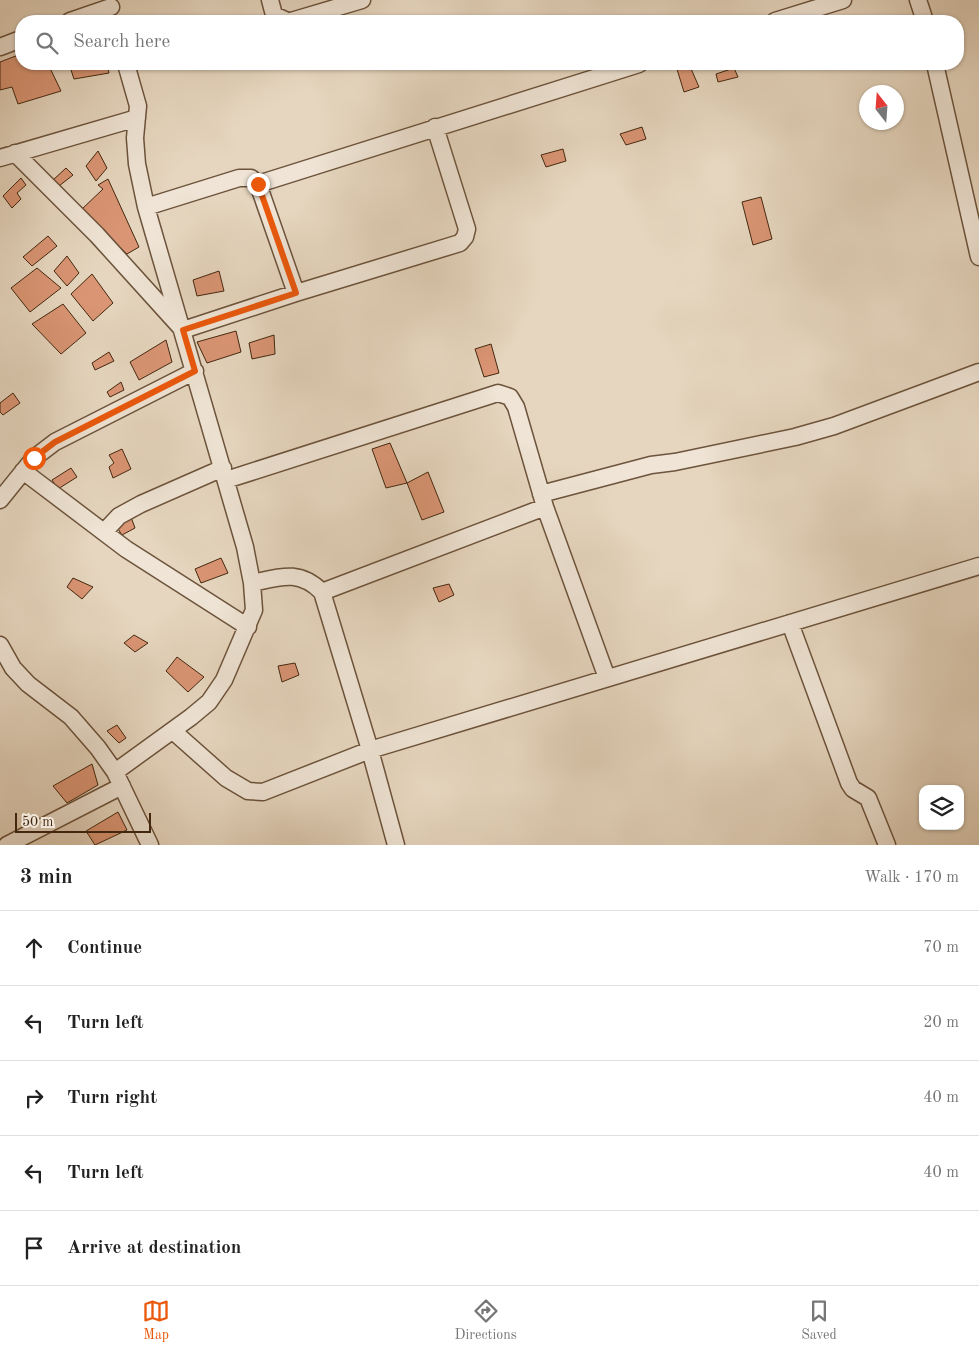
<!DOCTYPE html>
<html lang="en">
<head>
<meta charset="utf-8">
<style>
	body { margin:0; font-family:"Old Standard TT",serif; background:#f6f6f6; color:#222 }
	.controls { position:absolute; right:15px; bottom:15px; display:grid; overflow:hidden; border-radius:10px; box-shadow:0 1px 4px #0004 }
	.controls button { width:45px; height:45px; display:grid; place-items:center; padding:0; border:0; border-bottom:1px solid #e0e0e0; background:#fff; color:#222; font:25px sans-serif }
	.compass { position:absolute; left:859px; top:85px; width:45px; height:45px; border-radius:50%; background:#fff; box-shadow:0 1px 4px #0004; rotate:343deg }
	.scale { position:absolute; left:15px; bottom:12px; width:136px; box-sizing:border-box; padding-left:5px; border:2px solid #43270f; border-top:0; font-size:14px; line-height:18px; white-space:nowrap; color:#43270f; -webkit-text-stroke:4px #efe4d5; paint-order:stroke }
	.stop { position:absolute; width:15px; height:15px; margin:-11px; border:4px solid #ea580c; border-radius:50%; background:#fff }
	.stop.end { background:#ea580c; border-color:#fff; box-shadow:0 1px 5px #0008 }
	.list { margin:0; padding:0; list-style:none }
	h2 { display:flex; justify-content:space-between; align-items:center; height:65px; margin:0; padding:0 20px; font-size:21px }
	h2 small { font-size:16px; font-weight:400; color:#767676 }
	.list li { display:grid; grid-template-columns:32px 1fr auto; gap:15px; align-items:center; box-sizing:border-box; height:75px; padding:0 20px; border-top:1px solid #e0e0e0 }
	.list b { display:block; font-size:19px; white-space:nowrap }
	.list em { font-size:16px; font-style:normal; color:#767676 }
	.icon { flex:none; width:28px; height:28px; fill:none; stroke:currentColor; stroke-width:2; stroke-linecap:round; stroke-linejoin:round }
	.map { position:relative; flex:none; width:979px; height:845px; overflow:hidden }
	.search { position:absolute; background:#fff; box-shadow:0 1px 4px #0004; left:15px; right:15px; top:15px; height:55px; display:flex; align-items:center; gap:12px; box-sizing:border-box; padding:0 18px; border-radius:20px; color:#767676; font-size:19px }
	.sheet { height:440px; background:#fff }
	nav { display:flex; justify-content:space-around; align-items:center; box-sizing:border-box; height:70px; border-top:1px solid #e0e0e0; background:#fff; font-size:14px; color:#767676 }
	nav a { display:grid; justify-items:center; gap:2px }
	nav .on { color:#ea580c }
	.map>svg:first-child { display:block }
</style>
</head>
<body>
<div class="map">
<svg width="979" height="845" viewBox="0 0 979 845">
	<rect width="100%" height="100%" fill="#e6d6bf"/>
	<filter id="stains"><feTurbulence type="fractalNoise" baseFrequency=".004" numOctaves="4"/><feColorMatrix values="0 0 0 0 .2 0 0 0 0 .09 0 0 0 0 .02 0 0 0 .5 -.17"/></filter>
	<radialGradient id="worn" r=".72"><stop offset=".6" stop-color="#630" stop-opacity="0"/><stop offset="1" stop-color="#630" stop-opacity=".3"/></radialGradient>
	<path fill="#da9574" stroke="#43270f" d="M 21,54 L 21,64 L 48,64 L 61,91 L 18,104 L 12,87 L 0,90 L 0,62 Z
		M 69,64 L 107,64 L 109,73 L 74,79 Z
		M 685,64 L 689,64 L 699,87 L 684,92 L 676,66 Z
		M 734,68 L 738,77 L 718,82 L 716,74 Z
		M 642,127 L 646,139 L 626,145 L 620,134 Z
		M 563,149 L 566,161 L 546,167 L 541,155 Z
		M 98,151 L 107,168 L 96,181 L 86,166 Z
		M 66,168 L 73,175 L 59,186 L 52,181 Z
		M 21,178 L 26,185 L 17,193 L 21,199 L 12,208 L 3,196 Z
		M 108,179 L 139,247 L 127,254 L 82,209 L 103,189 L 98,185 Z
		M 761,197 L 772,239 L 753,245 L 742,202 Z
		M 48,236 L 57,246 L 32,266 L 23,257 Z
		M 67,256 L 79,273 L 67,286 L 54,271 Z
		M 37,268 L 61,288 L 30,312 L 11,288 Z
		M 219,271 L 224,291 L 197,296 L 193,280 Z
		M 92,274 L 113,303 L 93,321 L 71,294 Z
		M 63,304 L 86,333 L 61,354 L 32,324 Z
		M 236,331 L 241,352 L 207,363 L 197,342 Z
		M 274,335 L 275,354 L 252,359 L 249,343 Z
		M 166,340 L 172,362 L 139,380 L 130,362 Z
		M 491,344 L 499,373 L 484,377 L 475,349 Z
		M 109,352 L 114,361 L 95,370 L 92,363 Z
		M 121,382 L 124,390 L 110,397 L 107,392 Z
		M 13,393 L 20,403 L 3,415 L 0,412 L 0,403 Z
		M 390,443 L 407,483 L 386,488 L 372,449 Z
		M 122,449 L 131,469 L 113,478 L 109,467 L 114,463 L 109,455 Z
		M 71,468 L 77,477 L 58,489 L 52,480 Z
		M 428,472 L 444,512 L 422,520 L 407,483 Z
		M 131,517 L 135,528 L 122,535 L 116,526 Z
		M 221,558 L 228,573 L 201,583 L 195,569 Z
		M 73,578 L 93,587 L 82,599 L 67,587 Z
		M 449,584 L 454,595 L 439,602 L 433,588 Z
		M 134,635 L 148,643 L 135,652 L 124,643 Z
		M 177,657 L 204,677 L 188,692 L 166,671 Z
		M 295,663 L 299,675 L 282,682 L 278,666 Z
		M 117,725 L 126,738 L 119,743 L 107,731 Z
		M 92,764 L 98,785 L 67,803 L 53,786 Z
		M 118,812 L 127,830 L 95,845 L 86,831 Z"/>
	<g fill="none" stroke-linecap="round" stroke-linejoin="round">
		<g stroke="#6c533b" stroke-width="19">
			<path id="street" d="M 270,0 L 274,15 L 287,21
				M 918,0 L 925,21
				M 70,21 L 111,7
				M 291,21 L 362,0
				M 775,21 L 843,0
				M 0,47 L 21,39
				M 935,64 L 979,257
				M 15,153 L 97,235 L 183,330 L 296,293 L 460,243 L 465,237 L 467,229 L 435,127
				M 0,158 L 137,118
				M 258,184 L 639,64
				M 146,207 L 239,178 L 251,178 L 258,184 L 296,293
				M 23,471 L 126,549 L 248,627
				M 226,480 L 498,393 L 510,397 L 516,407 L 545,507 L 607,678
				M 541,494 L 651,465 L 675,462 L 795,437 L 834,426 L 979,372
				M 0,500 L 34,458 L 55,442 L 195,371
				M 104,532 L 119,516 L 141,504 L 223,468
				M 252,583 C 280,577 299,569 322,592 L 370,750 L 396,845
				M 322,592 L 545,507
				M 790,623 L 849,783 L 853,789 L 868,798 L 887,845
				M 0,645 L 13,668 L 28,684 L 71,717 L 98,748 L 115,772 L 150,845
				M 173,731 L 226,778 L 248,791 L 263,792 L 370,750 L 979,566
				M 115,772 L 191,717 L 209,702 L 224,680 L 254,610 L 252,583 L 245,547 L 146,207 L 137,164 L 135,138 L 138,106 L 126,64
				M 7,845 L 122,786"/>
		</g>
		<use href="#street" stroke="#efe4d5" stroke-width="16"/>
	</g>
	<g fill="none" stroke-linecap="round" stroke-linejoin="round">
		<path stroke="#ea580c" stroke-width="6" d="M 34,458 L 55,442 L 195,371 L 183,330 L 296,293 L 258,184"/>
	</g>
	<rect width="100%" height="100%" filter="url(#stains)"/>
	<rect width="100%" height="100%" fill="url(#worn)"/>
</svg>
<div class="controls">
<button><svg class="icon" aria-label="layers" viewBox="0 0 24 24"><path d="M12 4l9 5-9 5-9-5zM3 14l9 5 9-5"/></svg></button>
</div>
<svg class="compass" viewBox="-18 -18 36 36"><path d="M0-13l5 13h-10z" fill="#e53935"/><path d="M0 13l5-13h-10z" fill="#767676"/></svg>
<div class="scale">50 m</div>
<div class="stop" style="left:34px;top:458px"></div>
<div class="stop end" style="left:258px;top:184px"></div>
<div class="search"><svg class="icon" aria-label="search" viewBox="0 0 24 24"><circle cx="10" cy="10" r="6"/><path d="M15 15l6 6"/></svg>Search here</div>
</div>
<section class="sheet">
<h2>3 min<small>Walk · 170 m</small></h2>
<ul class="list">
<li><svg class="icon" aria-label="ahead" viewBox="0 0 24 24"><path d="M12 20V5M6 11l6-6 6 6"/></svg><div><b>Continue</b></div><em>70 m</em></li>
<li><svg class="icon" aria-label="left" viewBox="0 0 24 24"><path d="M17 20v-9H6M10 6l-5 5 5 5"/></svg><div><b>Turn left</b></div><em>20 m</em></li>
<li><svg class="icon" aria-label="right" viewBox="0 0 24 24"><path d="M7 20v-9h11M14 6l5 5-5 5"/></svg><div><b>Turn right</b></div><em>40 m</em></li>
<li><svg class="icon" aria-label="left" viewBox="0 0 24 24"><path d="M17 20v-9H6M10 6l-5 5 5 5"/></svg><div><b>Turn left</b></div><em>40 m</em></li>
<li><svg class="icon" aria-label="arrive" viewBox="0 0 24 24"><path d="M6 21V4h12l-3 4 3 4H6"/></svg><div><b>Arrive at destination</b></div></li>
</ul>
</section>
<nav>
<a class="on"><svg class="icon" aria-label="map" viewBox="0 0 24 24"><path d="M3 6l6-2 6 2 6-2v14l-6 2-6-2-6 2zM9 4v14M15 6v14"/></svg>Map</a>
<a><svg class="icon" aria-label="directions" viewBox="0 0 24 24"><path d="M12 3l9 9-9 9-9-9zM9 14v-3h6M13 9l2 2-2 2"/></svg>Directions</a>
<a><svg class="icon" aria-label="saved" viewBox="0 0 24 24"><path d="M7 4h10v16l-5-4-5 4z"/></svg>Saved</a>
</nav>
</body>
</html>
